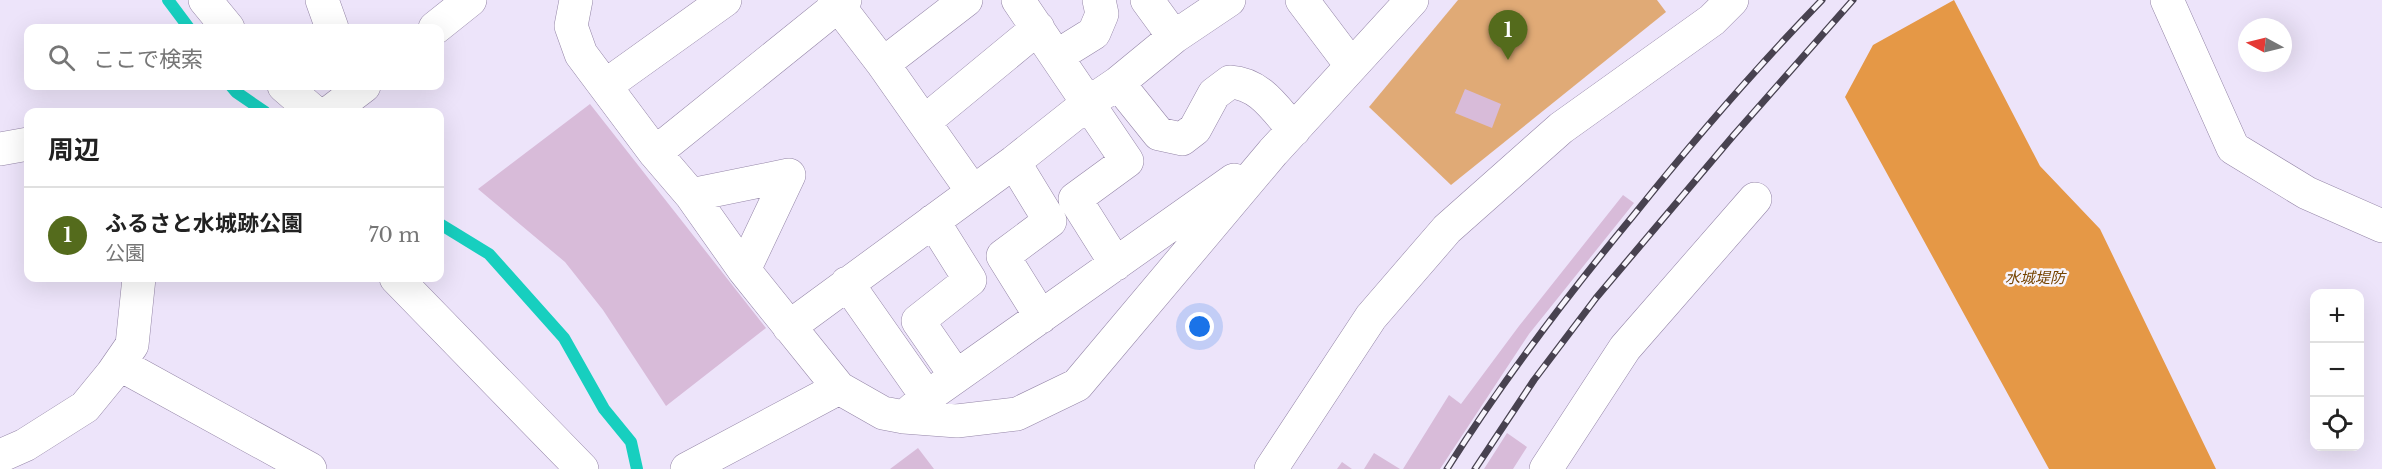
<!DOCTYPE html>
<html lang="ja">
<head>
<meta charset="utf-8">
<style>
	body { margin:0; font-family:"Libre Baskerville","Noto Sans JP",serif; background:#f6f6f6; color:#222 }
	.controls { position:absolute; right:18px; bottom:18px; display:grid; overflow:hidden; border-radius:12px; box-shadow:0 6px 24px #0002 }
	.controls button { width:54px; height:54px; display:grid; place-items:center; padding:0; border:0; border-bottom:2px solid #e0e0e0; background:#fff; color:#222; font:30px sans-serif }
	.compass { position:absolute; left:2238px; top:18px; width:54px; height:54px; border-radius:50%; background:#fff; box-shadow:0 6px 24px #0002; rotate:277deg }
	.you { position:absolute; left:1200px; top:327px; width:21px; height:21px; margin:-15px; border:4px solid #fff; border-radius:50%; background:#1a73e8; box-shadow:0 0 0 9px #1a73e833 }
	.badge { display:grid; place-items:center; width:39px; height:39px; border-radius:50%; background:#546b1c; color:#fff; font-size:20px; font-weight:700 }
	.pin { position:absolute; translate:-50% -50px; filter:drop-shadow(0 2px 3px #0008) }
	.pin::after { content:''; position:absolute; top:32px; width:21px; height:18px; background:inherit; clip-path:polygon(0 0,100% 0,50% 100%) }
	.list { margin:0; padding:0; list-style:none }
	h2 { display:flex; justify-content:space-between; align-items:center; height:78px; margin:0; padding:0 24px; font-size:26px }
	h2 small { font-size:20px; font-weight:400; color:#767676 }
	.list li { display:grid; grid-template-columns:39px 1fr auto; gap:18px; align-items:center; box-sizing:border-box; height:96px; padding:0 24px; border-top:2px solid #e0e0e0 }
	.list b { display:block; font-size:22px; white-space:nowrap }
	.list p { margin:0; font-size:20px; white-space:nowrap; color:#767676 }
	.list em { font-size:20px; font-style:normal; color:#767676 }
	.icon { flex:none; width:33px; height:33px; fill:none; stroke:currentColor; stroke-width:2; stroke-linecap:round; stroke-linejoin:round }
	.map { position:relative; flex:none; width:2382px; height:469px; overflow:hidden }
	.search { position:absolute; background:#fff; box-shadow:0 6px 24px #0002; left:24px; top:24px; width:420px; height:66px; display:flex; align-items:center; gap:15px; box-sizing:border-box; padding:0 21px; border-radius:12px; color:#767676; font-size:22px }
	.panel { position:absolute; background:#fff; box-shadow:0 6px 24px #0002; left:24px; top:108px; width:420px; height:174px; border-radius:12px }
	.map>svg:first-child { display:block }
</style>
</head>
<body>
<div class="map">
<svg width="2382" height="469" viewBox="0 0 2382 469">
	<rect width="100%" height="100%" fill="#ede4fa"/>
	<path fill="#e0aa76" d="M 1458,0 L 1657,0 L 1666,12 L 1451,185 L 1369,107 Z"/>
	<path fill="#e59846" d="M 1954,0 L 2040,166 L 2100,229 L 2216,469 L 2049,469 L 1845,97 L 1873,45 Z"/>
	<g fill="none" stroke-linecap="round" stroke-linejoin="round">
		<path stroke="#17cfbf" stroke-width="12" d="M 168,0 L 189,28
			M 231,86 L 236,92 L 265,112
			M 440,224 L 489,254 L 564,338 L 604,409 L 631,442 L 637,469"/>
	</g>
	<path fill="#d8bbd9" d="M 1465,89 L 1501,104 L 1492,128 L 1455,113 Z
		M 590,104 L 766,328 L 666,406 L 603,310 L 565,262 L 478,189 Z
		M 1623,195 L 1634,203 L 1529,334 L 1440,469 L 1403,469 L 1449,395 L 1461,404 L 1519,326 Z
		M 1507,433 L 1527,447 L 1513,469 L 1484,469 Z
		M 918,448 L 934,469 L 890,469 Z
		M 1374,453 L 1400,469 L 1364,469 Z
		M 1342,462 L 1352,469 L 1337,469 Z"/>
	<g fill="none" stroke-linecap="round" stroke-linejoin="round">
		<g stroke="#9485a7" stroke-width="34">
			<path id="minor" d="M 205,0 L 228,28
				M 322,0 L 332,28
				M 576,0 L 571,26 L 581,54 L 655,153 L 691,195 L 744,270 L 839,388 L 883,413 L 904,417 L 957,421 L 1017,414 L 1077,385 L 1273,152 L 1412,0
				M 834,0 L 883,64 L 973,192
				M 1018,0 L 1127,161 L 1075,199 L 1116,264
				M 1147,0 L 1174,37
				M 1302,0 L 1351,65
				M 2167,0 L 2233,148 L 2307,193 L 2382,226
				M 435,28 L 470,0
				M 1057,56 L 1094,33 L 1102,14 L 1099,0
				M 883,64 L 966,0
				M 1118,83 L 1159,134 L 1182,139 L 1195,129 L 1214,94 L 1230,82 C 1261,84 1275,109 1294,130
				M 284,86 L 314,112
				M 605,86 L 725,0
				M 330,112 L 364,86
				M 924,122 L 1038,28
				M 0,149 L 28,144
				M 655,153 L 845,0
				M 1014,162 L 1050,221 L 1003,256 L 1041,317
				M 691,195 L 789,175 L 744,270
				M 933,221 L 970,280 L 918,321 L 956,376
				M 396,278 L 582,469
				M 847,283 L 927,397
				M 789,327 L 1014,162 L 1087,104 L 1118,83 L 1174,37 L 1229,0
				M 119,364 L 310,469
				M 904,417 L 927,397 L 1234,180
				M 0,456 L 25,445 L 85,407 L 112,374 L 132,345 L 139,278
				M 687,469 L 839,388
				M 1271,469 L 1371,317 L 1447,229 L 1561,128 L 1712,20 L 1732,0
				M 1546,469 L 1625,348 L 1755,199"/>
		</g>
		<use href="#minor" stroke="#fff" stroke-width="33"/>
		<g stroke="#484250" stroke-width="7">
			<path id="rail" d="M 1447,469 C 1503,380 1566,297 1633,216 C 1693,141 1755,69 1822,0
				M 1475,469 L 1534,380 L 1596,298 L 1733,136 L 1853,0"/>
		</g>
		<use href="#rail" stroke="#f7f4fc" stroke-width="4.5" stroke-dasharray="14" stroke-linecap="butt"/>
	</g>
	<g text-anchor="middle" stroke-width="5" stroke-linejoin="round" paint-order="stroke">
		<g font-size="15" font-style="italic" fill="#754300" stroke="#f7f4fc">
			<text x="2035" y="283">水城堤防</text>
		</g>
	</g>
</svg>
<div class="controls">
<button>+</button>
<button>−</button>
<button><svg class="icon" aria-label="locate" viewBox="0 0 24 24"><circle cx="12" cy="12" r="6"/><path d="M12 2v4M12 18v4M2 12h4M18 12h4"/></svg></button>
</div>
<svg class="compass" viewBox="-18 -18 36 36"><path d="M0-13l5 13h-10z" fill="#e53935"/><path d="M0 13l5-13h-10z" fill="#767676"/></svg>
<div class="you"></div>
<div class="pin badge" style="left:1508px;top:60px">1</div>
<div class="search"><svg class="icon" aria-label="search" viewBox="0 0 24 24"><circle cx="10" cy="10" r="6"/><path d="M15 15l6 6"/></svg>ここで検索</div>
<section class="panel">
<h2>周辺<small></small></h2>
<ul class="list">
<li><span class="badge">1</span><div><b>ふるさと水城跡公園</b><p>公園</p></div><em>70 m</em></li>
</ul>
</section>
</div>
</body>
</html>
